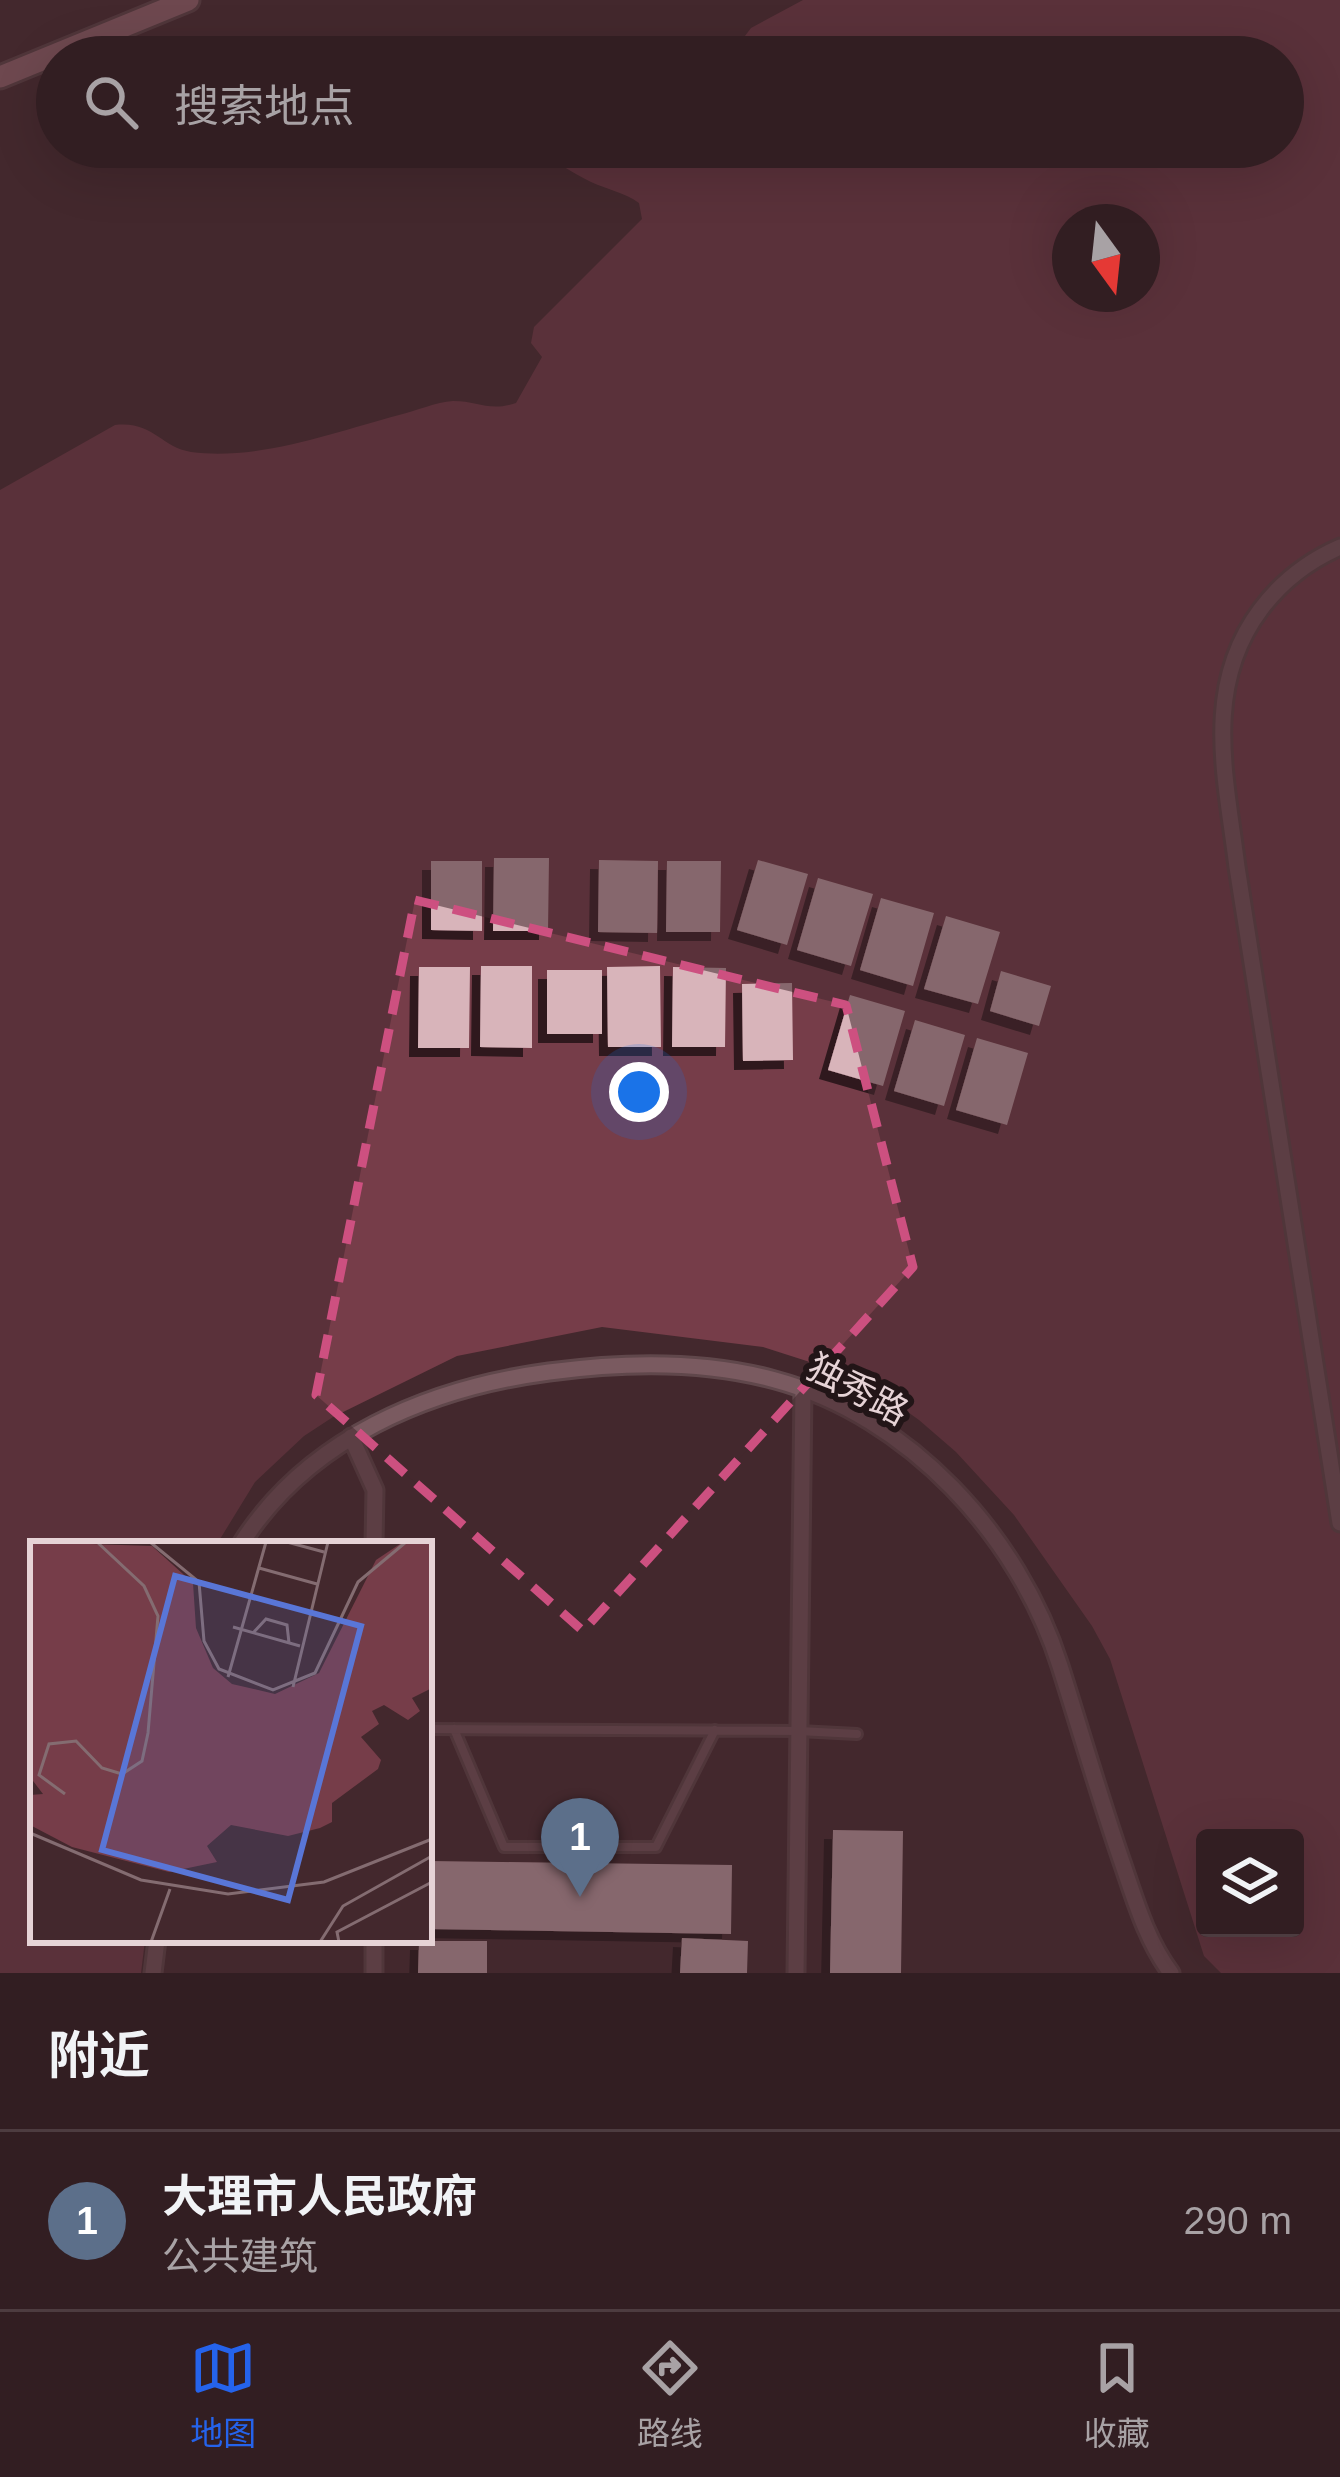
<!DOCTYPE html>
<html lang="zh">
<head>
<meta charset="utf-8">
<style>
	body { margin:0; font-family:Arial,"Noto Sans SC",sans-serif; background:#3a272a; color:#f1f3f6 }
	.controls { position:absolute; right:36px; bottom:36px; display:grid; overflow:hidden; border-radius:12px; box-shadow:0 12px 48px #0002 }
	.controls button { width:108px; height:108px; display:grid; place-items:center; padding:0; border:0; border-bottom:3px solid #4d3c40; background:#321e22; color:#f1f3f6; font:60px sans-serif }
	.compass { position:absolute; left:1052px; top:204px; width:108px; height:108px; border-radius:50%; background:#321e22; box-shadow:0 12px 48px #0002; rotate:165deg }
	.you { position:absolute; left:639px; top:1092px; width:42px; height:42px; margin:-30px; border:9px solid #fff; border-radius:50%; background:#1a73e8; box-shadow:0 0 0 18px #1a73e833 }
	.badge { display:grid; place-items:center; width:78px; height:78px; border-radius:50%; background:#2563eb; color:#fff; font-size:39px; font-weight:700 }
	.pin { position:absolute; translate:-50% -99px; filter:drop-shadow(0 3px 6px #0008) }
	.pin::after { content:''; position:absolute; top:63px; width:42px; height:36px; background:inherit; clip-path:polygon(0 0,100% 0,50% 100%) }
	.list { margin:0; padding:0; list-style:none }
	h2 { display:flex; justify-content:space-between; align-items:center; height:156px; margin:0; padding:0 48px; font-size:51px }
	h2 small { font-size:39px; font-weight:400; color:#a8a2a5 }
	.list li { display:grid; grid-template-columns:78px 1fr auto; gap:36px; align-items:center; box-sizing:border-box; height:180px; padding:0 48px; border-top:3px solid #4d3c40 }
	.list b { display:block; font-size:45px; white-space:nowrap }
	.list p { margin:0; font-size:39px; white-space:nowrap; color:#a8a2a5 }
	.list em { font-size:39px; font-style:normal; color:#a8a2a5 }
	.icon { flex:none; width:66px; height:66px; fill:none; stroke:currentColor; stroke-width:2; stroke-linecap:round; stroke-linejoin:round }
	.map { position:relative; flex:none; width:1340px; height:1973px; overflow:hidden }
	.search { position:absolute; background:#321e22; box-shadow:0 12px 48px #0002; left:36px; right:36px; top:36px; height:132px; display:flex; align-items:center; gap:30px; box-sizing:border-box; padding:0 42px; border-radius:66px; color:#a8a2a5; font-size:45px }
	.sheet { height:336px; background:#321e22 }
	nav { display:flex; justify-content:space-around; align-items:center; box-sizing:border-box; height:168px; border-top:3px solid #4d3c40; background:#321e22; font-size:33px; color:#a8a2a5 }
	nav a { display:grid; justify-items:center; gap:6px }
	nav .on { color:#2563eb }
	.map>svg:first-child { display:block }
</style>
</head>
<body>
<div class="map">
<svg width="1340" height="1973" viewBox="0 0 1340 1973">
	<defs>
		<filter id="shadow"><feDropShadow dx="-9" dy="9" stdDeviation="0" flood-color="#0009"/></filter>
	</defs>
	<rect width="100%" height="100%" fill="#43282d"/>
	<path fill="#763d49" fill-rule="evenodd" d="M 803,0 L 1340,0 L 1340,1973 L 1221,1973 L 1204,1956 L 1110,1659 L 1092,1626 L 1014,1515 L 956,1452 L 919,1420 L 874,1388 L 841,1372 L 763,1347 L 602,1327 L 457,1356 L 333,1417 L 304,1436 L 255,1482 L 217,1544 L 33,1544 L 33,1940 L 145,1940 L 141,1973 L 0,1973 L 0,490 L 115,425 C 154,421 160,447 191,452 C 259,461 335,432 399,415 C 416,411 436,402 453,401 C 478,401 489,412 516,403 L 542,357 L 531,343 L 534,327 L 642,219 L 639,203 C 624,192 608,190 591,182 C 573,173 553,161 539,147 L 1283,147 L 1283,57 L 729,57 L 751,28 ZM 1070,222 L 1142,222 L 1142,294 L 1070,294 ZM 1205,1838 L 1295,1838 L 1295,1928 L 1205,1928 Z"/>
	<path fill="#d8b4ba" filter="url(#shadow)" d="M 494,858 L 549,858 L 548,931 L 493,931 Z
		M 599,860 L 658,861 L 657,933 L 598,932 Z
		M 758,860 L 808,874 L 787,945 L 737,930 Z
		M 431,861 L 482,861 L 482,931 L 431,930 Z
		M 667,861 L 721,861 L 720,932 L 666,932 Z
		M 818,878 L 873,894 L 851,966 L 797,950 Z
		M 881,898 L 934,913 L 913,986 L 860,970 Z
		M 946,916 L 1000,932 L 978,1004 L 924,989 Z
		M 481,966 L 532,966 L 532,1048 L 480,1047 Z
		M 660,966 L 661,1047 L 608,1047 L 607,967 Z
		M 419,967 L 470,967 L 469,1048 L 418,1048 Z
		M 673,967 L 726,968 L 725,1047 L 672,1047 Z
		M 547,970 L 602,970 L 602,1034 L 547,1034 Z
		M 1001,971 L 1051,986 L 1039,1026 L 990,1011 Z
		M 792,983 L 793,1060 L 743,1061 L 742,984 Z
		M 850,995 L 905,1011 L 883,1086 L 828,1070 Z
		M 915,1020 L 965,1035 L 944,1106 L 894,1091 Z
		M 977,1038 L 1028,1053 L 1007,1125 L 956,1110 Z
		M 833,1830 L 903,1831 L 901,1973 L 830,1973 Z
		M 429,1861 L 732,1865 L 731,1934 L 429,1929 Z
		M 682,1938 L 748,1941 L 747,1973 L 680,1973 Z
		M 419,1941 L 487,1941 L 487,1973 L 418,1973 Z"/>
	<g fill="none" stroke-linecap="round" stroke-linejoin="round">
		<g stroke="#60474b" stroke-width="14">
			<path id="lane" d="M 429,1729 L 799,1731 L 857,1734
				M 454,1729 L 504,1847 L 656,1847 L 715,1730"/>
		</g>
		<g stroke="#60474b" stroke-width="21">
			<path id="street" d="M 1340,547 C 1308,561 1282,581 1261,609 C 1202,687 1226,778 1237,867 L 1340,1523
				M 351,1437 L 375,1490 L 374,1544
				M 241,1544 C 308,1438 429,1388 549,1372 C 623,1362 703,1360 775,1380 C 909,1416 1019,1536 1060,1666 C 1081,1732 1100,1799 1123,1865 C 1136,1903 1147,1941 1171,1973
				M 153,1973 L 157,1940
				M 374,1973 L 374,1940
				M 796,1973 L 803,1389"/>
		</g>
		<g stroke="#60474b" stroke-width="27">
			<path id="secondary" d="M 0,77 L 188,0"/>
		</g>
		<use href="#lane" stroke="#7a5a60" stroke-width="8"/>
		<use href="#street" stroke="#7a5a60" stroke-width="15"/>
		<use href="#secondary" stroke="#a27079" stroke-width="21"/>
	</g>
	<path d="M0 0H1340V1973H0ZM 415,900 L 846,1005 L 913,1267 L 583,1631 L 316,1395 Z" fill="#43282d" fill-opacity=".55" fill-rule="evenodd"/>
	<path fill="none" stroke="#cd5080" stroke-width="9" stroke-dasharray="24 15" stroke-linejoin="round" d="M 415,900 L 846,1005 L 913,1267 L 583,1631 L 316,1395 Z"/>
	<g text-anchor="middle" stroke-width="12" stroke-linejoin="round" paint-order="stroke">
		<g font-size="36" fill="#e6d3d6" stroke="#221517">
			<text transform="translate(858 1389) rotate(28)" y="13">独秀路</text>
		</g>
	</g>
	<g transform="translate(30 1541)">
		<rect width="402" height="402" fill="#43282d"/>
		<path d="M 0,1 L 122,5 L 163,42 L 166,87 L 183,127 L 202,143 L 245,153 L 289,132 L 346,19 L 373,1 L 402,1 L 402,147 L 382,157 L 390,170 L 378,179 L 354,164 L 342,170 L 349,183 L 331,196 L 351,219 L 348,228 L 302,262 L 302,281 L 290,287 L 258,295 L 201,284 L 177,305 L 187,321 L 139,331 L 42,306 L 0,284 L 0,254 L 13,253 L 0,236 Z" fill="#763d49"/>
		<path fill="none" stroke="#846c71" stroke-width="3" d="M 120,1 L 169,41 L 174,100 L 189,128 L 243,149 L 285,132 L 328,41 L 376,1M 257,1 L 294,11M 229,27 L 287,43M 203,86 L 270,105M 223,92 L 236,78 L 257,84 L 259,102M 198,136 L 236,1M 263,146 L 298,1M 35,253 L 9,234 L 19,203 L 46,200 L 72,227 L 92,233 L 112,220 L 118,192 L 128,75 L 114,45 L 67,1M 0,292 L 111,339 L 198,353 L 294,341 L 402,298M 121,401 L 140,348M 290,401 L 313,365 L 402,315M 309,401 L 307,391 L 402,341"/>
		<path fill="#5976d7" fill-opacity="0.15" stroke="#5976d7" stroke-width="6" d="M 145,35 L 331,85 L 258,359 L 72,309 Z"/>
		<rect width="402" height="402" fill="none" stroke="#e6d3d6" stroke-width="6"/>
	</g>
</svg>
<div class="controls">
<button><svg class="icon" aria-label="layers" viewBox="0 0 24 24"><path d="M12 4l9 5-9 5-9-5zM3 14l9 5 9-5"/></svg></button>
</div>
<svg class="compass" viewBox="-18 -18 36 36"><path d="M0-13l5 13h-10z" fill="#e53935"/><path d="M0 13l5-13h-10z" fill="#a8a2a5"/></svg>
<div class="you"></div>
<div class="pin badge" style="left:580px;top:1897px;background:#5c6f8a">1</div>
<div class="search"><svg class="icon" aria-label="search" viewBox="0 0 24 24"><circle cx="10" cy="10" r="6"/><path d="M15 15l6 6"/></svg>搜索地点</div>
</div>
<section class="sheet">
<h2>附近<small></small></h2>
<ul class="list">
<li><span class="badge" style="background:#5c6f8a">1</span><div><b>大理市人民政府</b><p>公共建筑</p></div><em>290 m</em></li>
</ul>
</section>
<nav>
<a class="on"><svg class="icon" aria-label="map" viewBox="0 0 24 24"><path d="M3 6l6-2 6 2 6-2v14l-6 2-6-2-6 2zM9 4v14M15 6v14"/></svg>地图</a>
<a><svg class="icon" aria-label="directions" viewBox="0 0 24 24"><path d="M12 3l9 9-9 9-9-9zM9 14v-3h6M13 9l2 2-2 2"/></svg>路线</a>
<a><svg class="icon" aria-label="saved" viewBox="0 0 24 24"><path d="M7 4h10v16l-5-4-5 4z"/></svg>收藏</a>
</nav>
</body>
</html>
